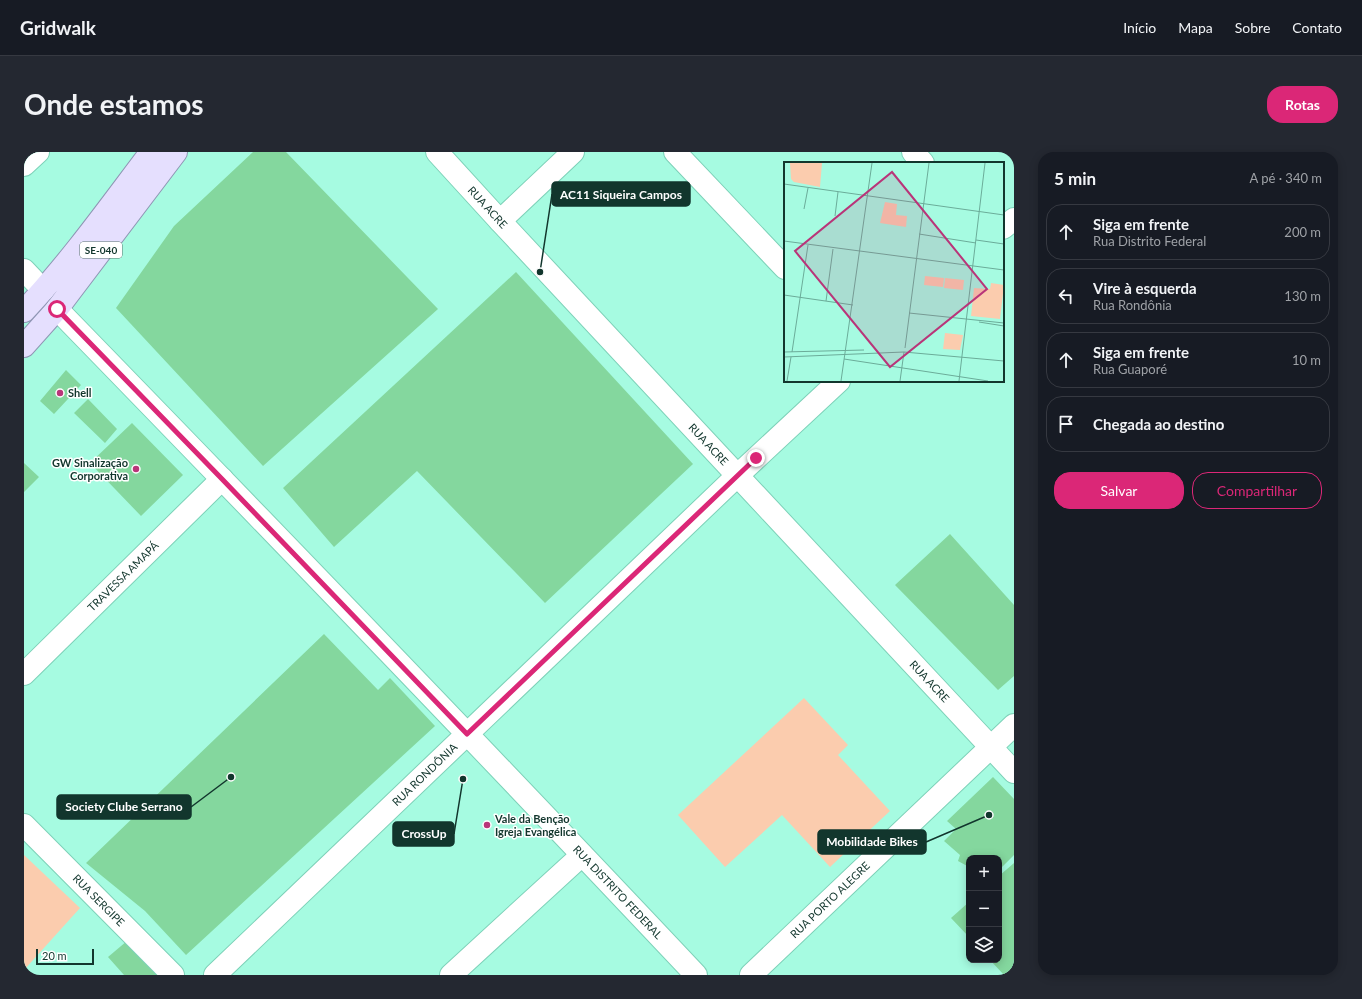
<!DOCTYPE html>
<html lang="pt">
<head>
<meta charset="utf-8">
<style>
	body { margin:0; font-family:Lato,sans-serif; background:#242831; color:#f1f3f6 }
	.controls { position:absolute; right:12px; bottom:12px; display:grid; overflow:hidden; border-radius:8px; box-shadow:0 2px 10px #0003 }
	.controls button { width:36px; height:36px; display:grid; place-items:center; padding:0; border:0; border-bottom:1px solid #363941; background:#171b24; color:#f1f3f6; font:20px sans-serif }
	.scale { position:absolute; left:12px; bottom:10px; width:58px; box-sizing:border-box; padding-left:4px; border:2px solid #12362d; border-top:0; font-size:11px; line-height:14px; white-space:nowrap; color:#12362d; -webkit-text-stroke:3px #fff; paint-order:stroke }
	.stop { position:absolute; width:12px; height:12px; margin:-9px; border:3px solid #db2777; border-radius:50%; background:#fff }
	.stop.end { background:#db2777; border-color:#fff; box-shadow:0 1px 4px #0008 }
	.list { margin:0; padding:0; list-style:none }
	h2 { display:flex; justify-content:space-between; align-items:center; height:52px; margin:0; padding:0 16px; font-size:17px }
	h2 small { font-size:13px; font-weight:400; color:#9ea1a6 }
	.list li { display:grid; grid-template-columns:26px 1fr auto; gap:12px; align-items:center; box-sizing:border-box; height:56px; margin:0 8px 8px; padding:0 8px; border:1px solid #363941; border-radius:16px }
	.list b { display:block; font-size:15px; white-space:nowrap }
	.list p { margin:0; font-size:13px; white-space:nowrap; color:#9ea1a6 }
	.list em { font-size:13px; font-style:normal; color:#9ea1a6 }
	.actions { display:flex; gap:8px; padding:12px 16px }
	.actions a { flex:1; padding:9px 0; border:1px solid #db2777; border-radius:16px; text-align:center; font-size:14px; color:#db2777 }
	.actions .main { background:#db2777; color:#fff }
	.icon { flex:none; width:22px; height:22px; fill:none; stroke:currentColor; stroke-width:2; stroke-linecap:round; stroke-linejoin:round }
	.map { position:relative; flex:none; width:990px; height:823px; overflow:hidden; border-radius:16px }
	header { display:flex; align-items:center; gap:24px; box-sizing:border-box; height:56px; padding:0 20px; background:#171b24; border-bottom:1px solid #363941 }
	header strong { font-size:19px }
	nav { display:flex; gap:22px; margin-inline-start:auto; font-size:14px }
	.intro { display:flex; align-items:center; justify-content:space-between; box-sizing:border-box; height:96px; padding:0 24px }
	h1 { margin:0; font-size:28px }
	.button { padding:10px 18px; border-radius:16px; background:#db2777; color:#fff; font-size:14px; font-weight:700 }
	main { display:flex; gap:24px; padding:0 24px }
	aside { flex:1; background:#171b24; border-radius:16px; box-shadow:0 2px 10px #0003 }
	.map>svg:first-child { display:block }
</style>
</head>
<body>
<header>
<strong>Gridwalk</strong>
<nav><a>Início</a><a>Mapa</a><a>Sobre</a><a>Contato</a></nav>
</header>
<div class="intro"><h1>Onde estamos</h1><a class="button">Rotas</a></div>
<main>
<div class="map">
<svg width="990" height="823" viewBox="0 0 990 823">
	<rect width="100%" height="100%" fill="#a6fbe1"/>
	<path fill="#fbccae" d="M 780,546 L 824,593 L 814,603 L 866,659 L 806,715 L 758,663 L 701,715 L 654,663 Z
		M 0,703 L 56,756 L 0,818 Z"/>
	<path fill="#84d79e" d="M 229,0 L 262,0 L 414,157 L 239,314 L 92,156 L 150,74 Z
		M 492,120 L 669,312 L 521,451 L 393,319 L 310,395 L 259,336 Z
		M 42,218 L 57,233 L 30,262 L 16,249 Z
		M 64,247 L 93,277 L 81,291 L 50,261 Z
		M 108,271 L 159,323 L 117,364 L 66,311 Z
		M 0,311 L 15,325 L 0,340 Z
		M 926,382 L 990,453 L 990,524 L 974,538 L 871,433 Z
		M 300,482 L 354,538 L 366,526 L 411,574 L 162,803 L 121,759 L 62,711 Z
		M 969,625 L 990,647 L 990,703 L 975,718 L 975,706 L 945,706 L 945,715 L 934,709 L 936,703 L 920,689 L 932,677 L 923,669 Z
		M 990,711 L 990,823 L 980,823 L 966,808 L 975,808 L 975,724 Z
		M 945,750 L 945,785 L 927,766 Z
		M 103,789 L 135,823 L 100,823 L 84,805 Z"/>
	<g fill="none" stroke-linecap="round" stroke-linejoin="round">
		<g stroke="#7dd1b8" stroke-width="24">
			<g id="minor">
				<path d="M 651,0 L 761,116"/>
				<path d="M 889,0 L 899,11"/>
				<path d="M 0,13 L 14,0"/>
				<path d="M 979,76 L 990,67"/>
				<path d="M 0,118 L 19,138"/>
				<path id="s1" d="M 33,157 C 247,377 461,599 672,823"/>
				<path id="s2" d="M 0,522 L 198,327"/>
				<path id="s3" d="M 0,673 L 149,823"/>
				<path id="s4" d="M 191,823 L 714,323 L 815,229"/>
				<path d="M 427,823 L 558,703"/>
				<path id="s5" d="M 727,823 L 990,573"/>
			</g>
		</g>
		<g stroke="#7dd1b8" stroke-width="24">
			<path id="tertiary" d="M 476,69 L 549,0"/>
		</g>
		<g stroke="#7dd1b8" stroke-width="24">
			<g id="secondary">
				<path id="s6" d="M 413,0 L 476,69 L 990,620"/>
			</g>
		</g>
		<g stroke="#8f96b4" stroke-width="24">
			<path id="primary" d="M 0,159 C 47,109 86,54 127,0
				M 0,194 L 33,157 L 152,0"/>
		</g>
		<use href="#minor" stroke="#fff" stroke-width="22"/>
		<use href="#tertiary" stroke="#fff" stroke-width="22"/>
		<use href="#secondary" stroke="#fff" stroke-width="22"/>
		<use href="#primary" stroke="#e5dffe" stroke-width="22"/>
	</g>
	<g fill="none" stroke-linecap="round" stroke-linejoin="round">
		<path stroke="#db2777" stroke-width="5" d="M 33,157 L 198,327 L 443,582 L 732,306"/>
	</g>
	<g fill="#b93579" stroke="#fff" stroke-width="1.5">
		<circle cx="36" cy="241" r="4"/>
		<circle cx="112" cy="317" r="4"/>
		<circle cx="463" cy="673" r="4"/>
	</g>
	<g text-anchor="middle" stroke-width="3" stroke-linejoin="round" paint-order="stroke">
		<rect fill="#fff" stroke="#59726c" stroke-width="1" x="56" y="90" width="42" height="16" rx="3"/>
		<g font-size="10" font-weight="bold" fill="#12362d">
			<text x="77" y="102">SE-040</text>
		</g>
		<g font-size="11" fill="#12362d" stroke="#fff">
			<text dy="4" stroke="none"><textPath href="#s6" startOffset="75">RUA ACRE</textPath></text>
			<text dy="4" stroke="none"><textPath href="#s6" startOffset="399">RUA ACRE</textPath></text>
			<text dy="4" stroke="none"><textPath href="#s2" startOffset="139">TRAVESSA AMAPÁ</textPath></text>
			<text dy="4" stroke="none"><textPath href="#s6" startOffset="723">RUA ACRE</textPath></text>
			<text dy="4" stroke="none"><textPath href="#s4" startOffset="290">RUA RONDÔNIA</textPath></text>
			<text dy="4" stroke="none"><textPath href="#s1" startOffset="809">RUA DISTRITO FEDERAL</textPath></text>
			<text dy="4" stroke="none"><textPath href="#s3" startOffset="106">RUA SERGIPE</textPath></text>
			<text dy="4" stroke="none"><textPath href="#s5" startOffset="109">RUA PORTO ALEGRE</textPath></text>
		</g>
		<g font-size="11" font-weight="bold" fill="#12362d" stroke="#fff" text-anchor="start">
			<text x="44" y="245">Shell</text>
			<text x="104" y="315" text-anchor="end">GW Sinalização<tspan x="104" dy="13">Corporativa</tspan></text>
			<text x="471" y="671">Vale da Benção<tspan x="471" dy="13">Igreja Evangélica</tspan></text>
		</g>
	</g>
	<g transform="translate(760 10)">
		<rect width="220" height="220" fill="#a6fbe1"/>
		<path d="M 6,1 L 38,1 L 36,25 L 10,20 L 7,17 ZM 101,40 L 113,42 L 112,53 L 123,54 L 122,65 L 96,61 ZM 141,114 L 160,116 L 159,125 L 140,123 ZM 161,116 L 180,118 L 179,128 L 160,126 ZM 207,121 L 220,123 L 216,157 L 187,154 L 190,126 L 206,127 ZM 161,171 L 179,173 L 176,188 L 159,187 Z" fill="#fbccae"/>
		<path fill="none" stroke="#6bac99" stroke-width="1" d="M 0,22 L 220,53M 20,47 L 24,26M 51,54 L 54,30M 135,72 L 192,81M 192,78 L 220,82M 0,79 L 220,108M 0,133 L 69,143M 42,139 L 49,87M 125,151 L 220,161M 195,160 L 220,164M 121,186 L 145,1M 0,190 L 80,188M 8,190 L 24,83M 0,195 L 120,190 L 220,199M 60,197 L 204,219M 3,219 L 7,195M 57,219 L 88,1M 116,219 L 120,190M 175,219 L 201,1"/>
		<path fill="#b93579" fill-opacity="0.15" stroke="#b93579" stroke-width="2" d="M 108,10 L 203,127 L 106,205 L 11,89 Z"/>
		<rect width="220" height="220" fill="none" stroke="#12362d" stroke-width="2"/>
	</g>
	<path fill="none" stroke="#12362d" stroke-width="1.5" d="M516 120L528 42M207 625L167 655M439 627L430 682M965 663L902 690"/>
	<g fill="#12362d" stroke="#fff" stroke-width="1.5">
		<circle cx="516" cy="120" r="4"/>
		<circle cx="207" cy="625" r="4"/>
		<circle cx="439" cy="627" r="4"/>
		<circle cx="965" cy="663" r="4"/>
	</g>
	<g fill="#12362d" stroke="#12362d" stroke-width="1.5">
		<rect x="528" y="30" width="138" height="24" rx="4"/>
		<rect x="33" y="643" width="134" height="24" rx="4"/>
		<rect x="369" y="670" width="61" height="24" rx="4"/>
		<rect x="794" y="678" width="108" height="24" rx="4"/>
	</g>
	<g font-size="12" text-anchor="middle" font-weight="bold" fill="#fff">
		<text x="597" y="47">AC11 Siqueira Campos</text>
		<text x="100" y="659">Society Clube Serrano</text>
		<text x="400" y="686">CrossUp</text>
		<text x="848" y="694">Mobilidade Bikes</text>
	</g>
</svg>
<div class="controls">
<button>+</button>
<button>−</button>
<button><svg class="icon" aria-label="layers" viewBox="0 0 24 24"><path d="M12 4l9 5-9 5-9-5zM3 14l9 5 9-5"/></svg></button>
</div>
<div class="scale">20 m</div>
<div class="stop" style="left:33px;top:157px"></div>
<div class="stop end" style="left:732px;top:306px"></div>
</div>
<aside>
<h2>5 min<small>A pé · 340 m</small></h2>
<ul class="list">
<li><svg class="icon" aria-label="ahead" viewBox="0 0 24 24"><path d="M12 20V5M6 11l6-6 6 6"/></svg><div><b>Siga em frente</b><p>Rua Distrito Federal</p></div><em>200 m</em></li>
<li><svg class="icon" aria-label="left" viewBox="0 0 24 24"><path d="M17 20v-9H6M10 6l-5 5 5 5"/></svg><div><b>Vire à esquerda</b><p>Rua Rondônia</p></div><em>130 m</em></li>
<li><svg class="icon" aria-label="ahead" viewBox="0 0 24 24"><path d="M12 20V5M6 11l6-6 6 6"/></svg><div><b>Siga em frente</b><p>Rua Guaporé</p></div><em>10 m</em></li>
<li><svg class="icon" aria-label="arrive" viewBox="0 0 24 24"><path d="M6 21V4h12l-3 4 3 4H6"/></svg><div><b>Chegada ao destino</b></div></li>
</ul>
<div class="actions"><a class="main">Salvar</a><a>Compartilhar</a></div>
</aside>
</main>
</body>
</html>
